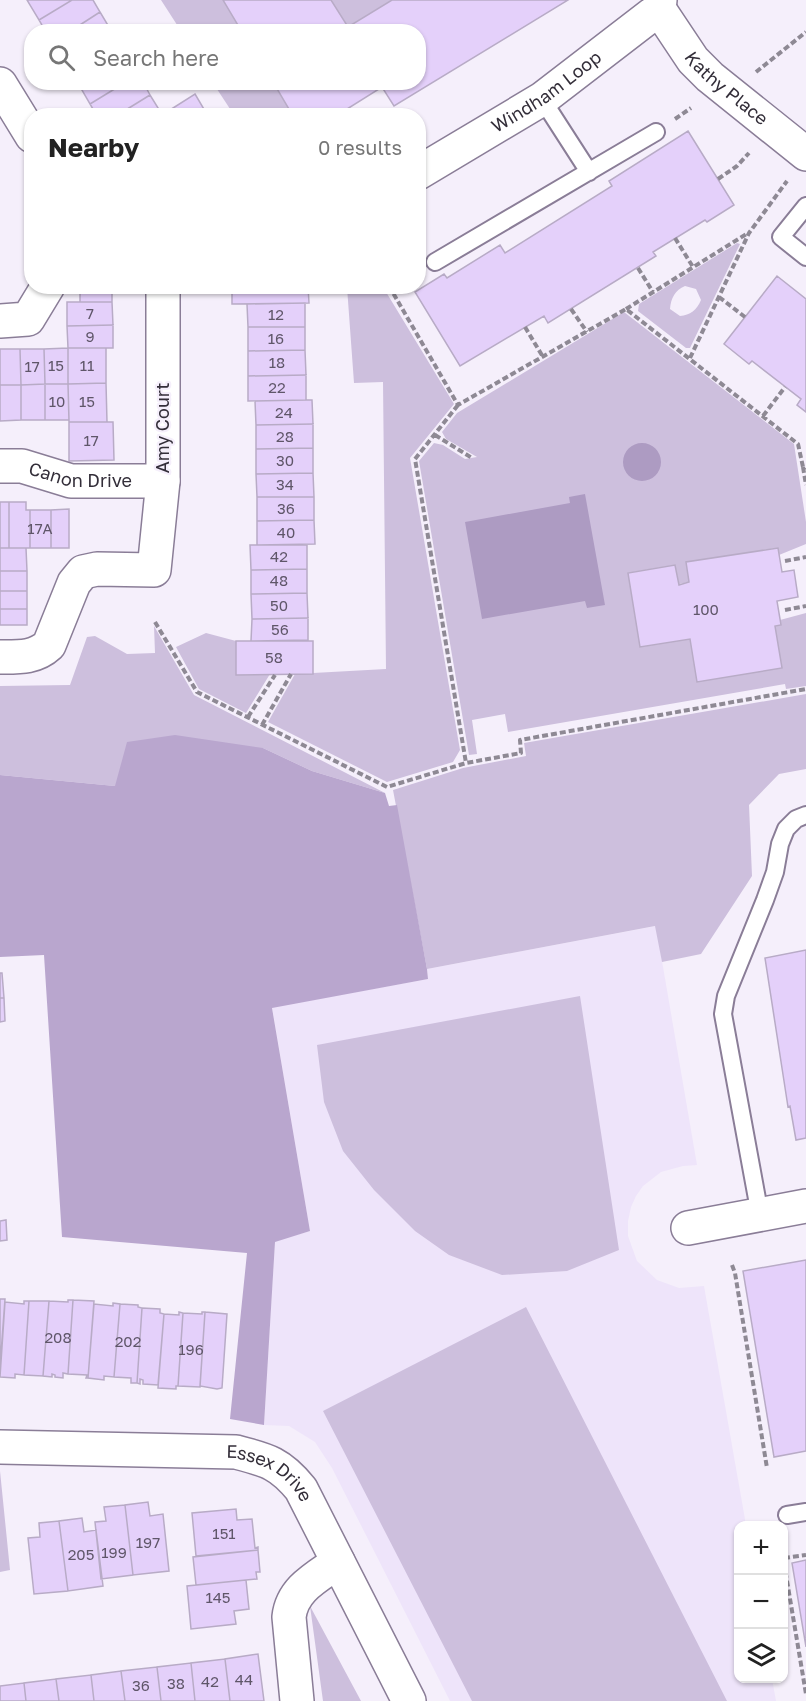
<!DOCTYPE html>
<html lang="en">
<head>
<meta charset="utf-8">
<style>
	body { margin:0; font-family:"Golos Text",sans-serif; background:#f2f2f2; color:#222 }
	.controls { position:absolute; right:18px; bottom:18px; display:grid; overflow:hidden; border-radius:12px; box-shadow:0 2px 4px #0004 }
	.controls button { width:54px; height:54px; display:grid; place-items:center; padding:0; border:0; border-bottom:2px solid #e0e0e0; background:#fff; color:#222; font:30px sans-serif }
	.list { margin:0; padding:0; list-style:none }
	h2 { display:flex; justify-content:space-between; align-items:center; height:78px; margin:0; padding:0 24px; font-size:26px }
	h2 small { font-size:20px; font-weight:400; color:#767676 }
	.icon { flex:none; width:33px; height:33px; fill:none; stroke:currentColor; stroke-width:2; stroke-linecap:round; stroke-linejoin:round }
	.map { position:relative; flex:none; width:806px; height:1701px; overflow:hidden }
	.search { position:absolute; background:#fff; box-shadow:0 2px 4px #0004; left:24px; top:24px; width:402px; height:66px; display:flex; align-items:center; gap:15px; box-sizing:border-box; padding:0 21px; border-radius:24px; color:#767676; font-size:22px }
	.panel { position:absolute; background:#fff; box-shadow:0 2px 4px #0004; left:24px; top:108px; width:402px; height:186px; border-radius:24px }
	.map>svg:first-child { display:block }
</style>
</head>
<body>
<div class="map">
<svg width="806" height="1701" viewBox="0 0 806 1701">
	<rect width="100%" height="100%" fill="#f5effb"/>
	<path fill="#eee4fa" d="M 656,926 L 697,1165 L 683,1166 L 661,1172 L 643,1186 L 636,1196 L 631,1207 L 628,1221 L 628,1236 L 637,1261 L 657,1280 L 679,1288 L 704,1286 L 746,1525 L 738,1526 L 738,1678 L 772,1679 L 776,1701 L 450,1701 L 332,1468 L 315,1442 L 289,1426 L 264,1425 L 275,1241 L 310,1231 L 272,1007 L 428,979 L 427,969 Z"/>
	<path fill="#cdbfdd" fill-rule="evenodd" d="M 161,0 L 223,0 L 242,31 L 181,31 Z
		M 331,0 L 392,0 L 348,27 Z
		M 213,83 L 273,83 L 293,115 L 234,115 Z
		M 737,243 L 740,244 L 690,348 L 686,348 L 638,311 L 639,304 ZM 685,286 L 696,289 L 701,300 C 697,310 690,315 680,316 L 670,309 C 671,298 675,290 685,286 Z
		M 347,287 L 383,287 L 454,404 L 410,458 L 460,750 L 453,762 L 387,782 L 268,722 L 295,674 L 386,669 L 383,382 L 354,383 Z
		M 624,312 L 794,444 L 806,522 L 806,544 L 779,555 L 777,548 L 686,562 L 689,582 L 679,584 L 675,565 L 628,573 L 640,647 L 690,639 L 782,668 L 775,626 L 781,625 L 780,620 L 806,613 L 806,686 L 786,689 L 785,684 L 508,732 L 505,714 L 472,720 L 477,754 L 469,755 L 419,461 L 434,443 L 443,445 L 465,459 L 477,457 L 446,439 L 442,432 L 457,413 Z
		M 154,626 L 194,695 L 385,793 L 312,771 L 263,748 L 115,786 L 0,775 L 0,686 L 70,685 L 87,637 L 95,636 L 127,654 L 155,653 Z
		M 206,633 L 236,641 L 236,675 L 270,674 L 246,713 L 199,689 L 176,647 Z
		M 806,694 L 806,769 L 779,774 L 749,805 L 752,876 L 701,954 L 662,962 L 655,926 L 427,969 L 393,790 L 463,768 L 526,756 L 524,743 Z
		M 580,996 L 619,1250 L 567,1271 L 502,1275 L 449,1255 L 415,1231 L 374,1190 L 343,1151 L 324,1102 L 317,1045 Z
		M 526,1307 L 727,1701 L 472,1701 L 323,1411 Z
		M 0,1471 L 10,1570 L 0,1572 Z
		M 310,1606 L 361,1701 L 323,1701 Z"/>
	<path fill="#b9a6ce" d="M 175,735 L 263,748 L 312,771 L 385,793 L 389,806 L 397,805 L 427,969 L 428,979 L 272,1008 L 310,1231 L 275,1242 L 264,1425 L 230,1419 L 247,1253 L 62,1237 L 44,955 L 0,957 L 0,775 L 115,786 L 127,742 Z"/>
	<path fill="#ad9bc2" d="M623 462a19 19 0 1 1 38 0a19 19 0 1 1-38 0Z
		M 585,494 L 605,605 L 587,608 L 585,601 L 482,619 L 465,522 L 570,503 L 569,497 Z"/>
	<path fill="#e4d0fa" stroke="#b8abc6" stroke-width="1.5" d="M 27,0 L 72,0 L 39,20 Z
		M 72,0 L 93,0 L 100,12 L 69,32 L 46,32 L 39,20 Z
		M 223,0 L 331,0 L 348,27 L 392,0 L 568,0 L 394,106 L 382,87 L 336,116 L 293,116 L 273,82 L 418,82 L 418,32 L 242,32 Z
		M 100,12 L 112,32 L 69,32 Z
		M 83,82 L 126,82 L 90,104 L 79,85 Z
		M 126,82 L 143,82 L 150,95 L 116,116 L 97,116 L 90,104 Z
		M 195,94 L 208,116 L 163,116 L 162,115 Z
		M 150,95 L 163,116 L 116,116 Z
		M 688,131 L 734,205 L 707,222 L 705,220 L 653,252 L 656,256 L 548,323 L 544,316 L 460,366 L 415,292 L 444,274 L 447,278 L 500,245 L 505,253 L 612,186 L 609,181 Z
		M 777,276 L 806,299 L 806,412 L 797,405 L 801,399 L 752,361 L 749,364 L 724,344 Z
		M 80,286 L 112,286 L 112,302 L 80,302 Z
		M 232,286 L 308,286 L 309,303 L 232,304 Z
		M 67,302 L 112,302 L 113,325 L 67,326 Z
		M 305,303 L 305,327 L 248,327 L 247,304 Z
		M 113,325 L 113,348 L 68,348 L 67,326 Z
		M 248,327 L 305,327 L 305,350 L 248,351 Z
		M 68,348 L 106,348 L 106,383 L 68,384 Z
		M 68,348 L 68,384 L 45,384 L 44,349 Z
		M 0,349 L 20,349 L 21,385 L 0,385 Z
		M 20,349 L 44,349 L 45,384 L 21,385 Z
		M 305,350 L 306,375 L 248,376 L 248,351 Z
		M 306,375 L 306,400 L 248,401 L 248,376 Z
		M 106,383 L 107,422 L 69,422 L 68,384 Z
		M 45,384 L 68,384 L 69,420 L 45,420 Z
		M 45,384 L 45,420 L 21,420 L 21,385 Z
		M 0,385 L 21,385 L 21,420 L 0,421 Z
		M 306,400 L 312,400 L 313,424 L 256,425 L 255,401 Z
		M 69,422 L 113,422 L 114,460 L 69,461 Z
		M 313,424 L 313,448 L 256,449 L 256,425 Z
		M 313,448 L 313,473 L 256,474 L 256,449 Z
		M 313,473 L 314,497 L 257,497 L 256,474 Z
		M 257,497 L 314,497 L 314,520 L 257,521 Z
		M 0,502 L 9,502 L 9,548 L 0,548 Z
		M 9,502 L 26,502 L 26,510 L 30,510 L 30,548 L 9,548 Z
		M 69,509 L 69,548 L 51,548 L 51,510 Z
		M 30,510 L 51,510 L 51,548 L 30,548 Z
		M 314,520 L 315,544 L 257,545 L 257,521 Z
		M 250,545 L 307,545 L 307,569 L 251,570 Z
		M 0,548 L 26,548 L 27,571 L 0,571 Z
		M 778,548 L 782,572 L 794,570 L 798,597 L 777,601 L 781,625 L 775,626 L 782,668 L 697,682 L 690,639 L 640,647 L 628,573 L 675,565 L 679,585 L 689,582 L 686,562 Z
		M 307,569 L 307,593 L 251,594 L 251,570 Z
		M 0,571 L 27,571 L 27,591 L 0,591 Z
		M 0,591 L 27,591 L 27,609 L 0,609 Z
		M 307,593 L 308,618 L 252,619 L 251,594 Z
		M 0,609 L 27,609 L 27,625 L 0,625 Z
		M 308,618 L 308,640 L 251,641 L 252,619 Z
		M 236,641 L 313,641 L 313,674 L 236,675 Z
		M 806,950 L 806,1138 L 796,1140 L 790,1106 L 788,1107 L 786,1094 L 765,958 Z
		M 0,973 L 2,973 L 4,998 L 0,998 Z
		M 0,998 L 4,998 L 5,1021 L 0,1022 Z
		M 6,1220 L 7,1240 L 0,1241 L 0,1221 Z
		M 806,1260 L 806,1451 L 774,1457 L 743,1271 Z
		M 0,1299 L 5,1299 L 0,1367 Z
		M 68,1300 L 73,1300 L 68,1374 L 63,1373 L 63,1378 L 55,1377 L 55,1375 L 52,1374 L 52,1377 L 43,1376 L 49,1301 L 68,1302 Z
		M 73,1300 L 94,1301 L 88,1378 L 86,1378 L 87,1375 L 68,1374 Z
		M 24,1301 L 29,1301 L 24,1375 L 15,1374 L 15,1378 L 0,1377 L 5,1302 L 24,1304 Z
		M 29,1301 L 49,1301 L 43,1376 L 24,1375 Z
		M 113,1303 L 120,1304 L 114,1377 L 104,1376 L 104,1380 L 88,1378 L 94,1304 L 113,1306 Z
		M 120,1304 L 138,1305 L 138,1307 L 142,1308 L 137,1383 L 131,1383 L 131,1378 L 114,1377 Z
		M 142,1308 L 160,1309 L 160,1313 L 164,1314 L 158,1385 L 143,1384 L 143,1380 L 140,1379 L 140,1384 L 137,1383 Z
		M 179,1312 L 183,1313 L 178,1386 L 176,1386 L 176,1389 L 158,1388 L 164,1314 L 179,1315 Z
		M 202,1312 L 205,1312 L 200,1387 L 178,1386 L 183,1313 L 202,1314 Z
		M 205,1312 L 227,1314 L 222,1388 L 217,1389 L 200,1386 Z
		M 148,1502 L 150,1516 L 163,1514 L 169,1571 L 133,1575 L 125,1505 Z
		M 125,1505 L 133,1575 L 101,1579 L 95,1522 L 106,1521 L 104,1507 Z
		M 236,1509 L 237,1520 L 252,1519 L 255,1548 L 258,1547 L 258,1550 L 196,1556 L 192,1513 Z
		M 82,1518 L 84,1532 L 96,1530 L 103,1586 L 68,1591 L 59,1521 Z
		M 59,1521 L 68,1591 L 34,1594 L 28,1538 L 40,1537 L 39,1523 Z
		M 258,1550 L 260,1572 L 256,1572 L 257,1579 L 196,1585 L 193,1557 Z
		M 806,1560 L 806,1647 L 792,1563 Z
		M 246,1580 L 249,1609 L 234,1611 L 236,1624 L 191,1629 L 187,1586 Z
		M 258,1654 L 264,1701 L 230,1701 L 225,1659 Z
		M 225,1659 L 230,1701 L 195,1701 L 191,1663 Z
		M 191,1663 L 195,1701 L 161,1701 L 157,1667 Z
		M 157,1667 L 161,1701 L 125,1701 L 121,1671 Z
		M 121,1671 L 125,1701 L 94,1701 L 91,1675 Z
		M 91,1675 L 94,1701 L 59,1701 L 56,1679 Z
		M 56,1679 L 59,1701 L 26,1701 L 24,1683 Z
		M 24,1683 L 26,1701 L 0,1701 L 0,1686 Z"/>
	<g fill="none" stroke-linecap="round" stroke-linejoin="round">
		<g stroke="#8a7d97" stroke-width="20">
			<path id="lane" d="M 542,99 L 589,172
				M 806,206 L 781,237 L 806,257
				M 435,262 L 656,132
				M 760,1215 L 723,1014 L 726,996 L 765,900 L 775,872 L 780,844 L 786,829 L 796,819 L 806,815
				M 787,1515 L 806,1512"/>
		</g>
		<g stroke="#8a7d97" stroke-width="36">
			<g id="street">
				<path id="s1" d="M 659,9 L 693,60 L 710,77 L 806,154"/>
				<path d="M 0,84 L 32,136"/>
				<path id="s2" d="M 418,173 L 542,99 L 659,9 L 660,0"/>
				<path d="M 0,321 L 28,319 L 48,286"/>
				<path id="s3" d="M 0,466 L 22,466 L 71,481 L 163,481"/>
				<path d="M 0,657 C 19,657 35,658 49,645 L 74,583 L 83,572 L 97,569 L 154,570 L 163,481 L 163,286"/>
				<path d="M 688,1228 L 806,1206"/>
				<path id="s4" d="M 0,1447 L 236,1452 C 267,1460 280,1463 301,1489 L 409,1701"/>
				<path d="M 297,1701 L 289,1617 C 292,1589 317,1577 338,1562"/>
			</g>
		</g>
		<path stroke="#8e8994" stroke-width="4" stroke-dasharray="6 3" stroke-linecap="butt" d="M 756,72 L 806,32
			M 675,119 L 691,108
			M 718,179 L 737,166 L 749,153
			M 675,238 L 693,267
			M 638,268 L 653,292
			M 389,286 L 458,405 L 626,309 L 798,444 L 803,467 L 806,469
			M 393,293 L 404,286
			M 719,297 L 745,317
			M 571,309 L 587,332
			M 626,309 L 748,233
			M 525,327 L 543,357
			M 690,358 L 749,233 L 787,181
			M 458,405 L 415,459 L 466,763
			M 763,416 L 785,387
			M 435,435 L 472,458
			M 803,467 L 806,485
			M 785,561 L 806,557
			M 785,610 L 806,606
			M 155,622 L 197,692 L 387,787 L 466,763 L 521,753 L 520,740 L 806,689
			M 248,717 L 275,675
			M 262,725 L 291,674
			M 732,1265 L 735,1273 L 767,1468
			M 784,1558 L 806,1555
			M 784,1563 L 806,1694"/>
		<use href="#lane" stroke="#fff" stroke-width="16"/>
		<use href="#street" stroke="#fff" stroke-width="33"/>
	</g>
	<g text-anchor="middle" stroke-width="4.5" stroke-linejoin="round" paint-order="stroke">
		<g font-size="15" fill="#5f5669">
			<text x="90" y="319">7</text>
			<text x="276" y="320">12</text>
			<text x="90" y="342">9</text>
			<text x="276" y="344">16</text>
			<text x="277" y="368">18</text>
			<text x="56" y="371">15</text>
			<text x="87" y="371">11</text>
			<text x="32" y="372">17</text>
			<text x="277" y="393">22</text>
			<text x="57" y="407">10</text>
			<text x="87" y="407">15</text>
			<text x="284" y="418">24</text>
			<text x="285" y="442">28</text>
			<text x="91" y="446">17</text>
			<text x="285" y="466">30</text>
			<text x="285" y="490">34</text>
			<text x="286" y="514">36</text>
			<text x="40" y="534">17A</text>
			<text x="286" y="538">40</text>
			<text x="279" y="562">42</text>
			<text x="279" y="586">48</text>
			<text x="279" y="611">50</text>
			<text x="706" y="615">100</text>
			<text x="280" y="635">56</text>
			<text x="274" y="663">58</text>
			<text x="58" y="1343">208</text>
			<text x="128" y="1347">202</text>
			<text x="191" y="1355">196</text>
			<text x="224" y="1539">151</text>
			<text x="148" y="1548">197</text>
			<text x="114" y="1558">199</text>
			<text x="81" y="1560">205</text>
			<text x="218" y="1603">145</text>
			<text x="244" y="1685">44</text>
			<text x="210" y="1687">42</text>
			<text x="176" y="1689">38</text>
			<text x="141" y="1691">36</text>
		</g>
		<g font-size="18" fill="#332e39" stroke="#f5effb">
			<text dy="6" stroke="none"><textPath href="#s1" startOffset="105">Kathy Place</textPath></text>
			<text dy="6" stroke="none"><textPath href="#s2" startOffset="152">Windham Loop</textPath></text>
			<text transform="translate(163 428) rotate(-90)" y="6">Amy Court</text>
			<text dy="6" stroke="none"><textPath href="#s3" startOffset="82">Canon Drive</textPath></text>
			<text dy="6" stroke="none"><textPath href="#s4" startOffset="276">Essex Drive</textPath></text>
		</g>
	</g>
</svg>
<div class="controls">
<button>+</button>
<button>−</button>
<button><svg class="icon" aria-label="layers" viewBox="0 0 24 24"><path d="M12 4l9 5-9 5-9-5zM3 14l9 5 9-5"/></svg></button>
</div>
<div class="search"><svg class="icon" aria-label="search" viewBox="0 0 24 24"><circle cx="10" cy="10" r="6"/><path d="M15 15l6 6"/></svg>Search here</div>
<section class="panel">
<h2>Nearby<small>0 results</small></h2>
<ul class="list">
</ul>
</section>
</div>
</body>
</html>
